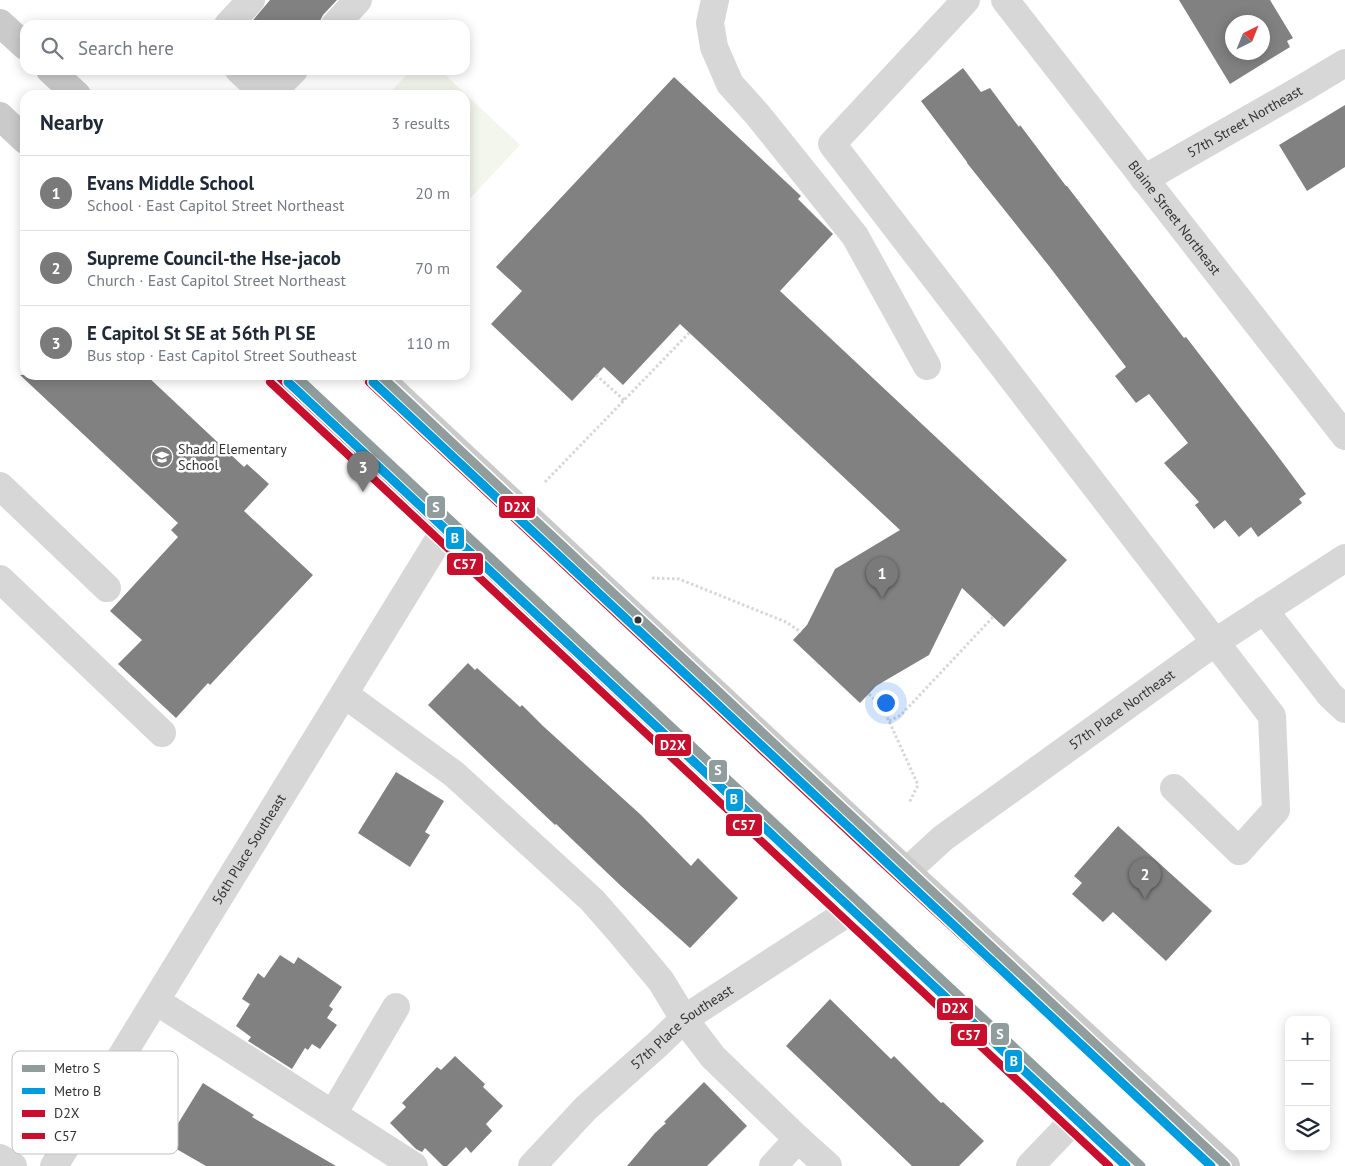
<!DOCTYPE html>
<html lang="en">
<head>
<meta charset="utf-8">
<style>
	body { margin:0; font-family:"PT Sans",sans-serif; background:#f2f2f3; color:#1f2937 }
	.controls { position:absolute; right:15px; bottom:15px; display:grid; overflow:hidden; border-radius:10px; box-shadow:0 2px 12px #0003 }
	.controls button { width:45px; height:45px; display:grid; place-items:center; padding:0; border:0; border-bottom:1px solid #e0e1e3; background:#fff; color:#1f2937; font:25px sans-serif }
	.compass { position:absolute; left:1225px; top:15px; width:45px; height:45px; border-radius:50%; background:#fff; box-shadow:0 2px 12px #0003; rotate:43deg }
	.you { position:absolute; left:885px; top:702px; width:18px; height:18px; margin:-12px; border:4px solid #fff; border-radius:50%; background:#1a73e8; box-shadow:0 0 0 8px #1a73e833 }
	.badge { display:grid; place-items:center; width:32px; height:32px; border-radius:50%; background:#7a7a7a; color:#fff; font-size:16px; font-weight:700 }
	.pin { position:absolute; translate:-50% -41px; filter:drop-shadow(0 1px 2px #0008) }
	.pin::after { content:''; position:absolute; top:26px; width:18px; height:15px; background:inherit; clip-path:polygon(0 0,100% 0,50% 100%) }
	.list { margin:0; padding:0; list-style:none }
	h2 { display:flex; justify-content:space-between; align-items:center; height:65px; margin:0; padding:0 20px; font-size:21px }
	h2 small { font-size:16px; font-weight:400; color:#747a83 }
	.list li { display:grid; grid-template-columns:32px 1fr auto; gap:15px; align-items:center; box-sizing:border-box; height:75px; padding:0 20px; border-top:1px solid #e0e1e3 }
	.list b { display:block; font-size:19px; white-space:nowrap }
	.list p { margin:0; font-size:16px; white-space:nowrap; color:#747a83 }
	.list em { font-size:16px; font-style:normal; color:#747a83 }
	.icon { flex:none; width:28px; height:28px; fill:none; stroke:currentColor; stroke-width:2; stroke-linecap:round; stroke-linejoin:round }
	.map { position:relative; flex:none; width:1345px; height:1166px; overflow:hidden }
	.search { position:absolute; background:#fff; box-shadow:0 2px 12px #0003; left:20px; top:20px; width:450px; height:55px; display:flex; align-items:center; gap:12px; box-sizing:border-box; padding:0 18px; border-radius:15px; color:#747a83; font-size:19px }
	.panel { position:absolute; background:#fff; box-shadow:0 2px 12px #0003; left:20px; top:90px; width:450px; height:290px; border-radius:15px }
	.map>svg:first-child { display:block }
</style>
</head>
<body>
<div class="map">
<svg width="1345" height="1166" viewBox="0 0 1345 1166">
	<rect width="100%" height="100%" fill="#fff"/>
	<path fill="#f3f6ed" d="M 411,70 L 440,70 L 520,145 L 465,204 L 465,95 L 388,95 Z"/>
	<path fill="#818181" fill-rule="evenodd" d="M 270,0 L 337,0 L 323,15 L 320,21 L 320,25 L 249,25 Z
		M 1179,0 L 1270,0 L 1293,38 L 1287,41 L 1290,47 L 1230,84 ZM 1232,22 L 1262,22 L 1262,52 L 1232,52 Z
		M 963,68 L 981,92 L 990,88 L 1019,127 L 1020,125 L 1066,186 L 1067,186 L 1184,338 L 1186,337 L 1271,447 L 1306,494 L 1299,499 L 1302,503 L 1258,537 L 1251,527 L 1239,537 L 1225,520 L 1214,529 L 1195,505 L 1199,502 L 1164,463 L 1188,443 L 1149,394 L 1136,403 L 1115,376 L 1126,367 L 1049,266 L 967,163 L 967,162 L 921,101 Z
		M 674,77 L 801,196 L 798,199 L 833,234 L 780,291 L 1067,560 L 1004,627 L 962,588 L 929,655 L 876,686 L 860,703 L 793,640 L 807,625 L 835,569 L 900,530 L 680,324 L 623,385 L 604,367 L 572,401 L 491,324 L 522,291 L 496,267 Z
		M 1345,105 L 1345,167 L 1307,191 L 1279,145 Z
		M 20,375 L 146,375 L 244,467 L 247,464 L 269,484 L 244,511 L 313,575 L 210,685 L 208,683 L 176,718 L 118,664 L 142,640 L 110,611 L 178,537 L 171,530 L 178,523 Z
		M 468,663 L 475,670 L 477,668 L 520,707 L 522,705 L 543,726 L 641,815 L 691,866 L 698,858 L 738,898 L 690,948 L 621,886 L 556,824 L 555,825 L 428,705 Z
		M 396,772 L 444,801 L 425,832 L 430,835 L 410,867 L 358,833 Z
		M 1118,826 L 1212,911 L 1166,961 L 1113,912 L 1103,922 L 1072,894 L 1082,883 L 1074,876 Z
		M 280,955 L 294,964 L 298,957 L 342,987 L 329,1006 L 333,1009 L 327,1018 L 337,1025 L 320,1049 L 312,1044 L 308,1050 L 305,1048 L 292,1069 L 248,1041 L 251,1037 L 236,1026 L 250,1004 L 242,999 L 258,973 L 264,978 Z
		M 830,999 L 891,1059 L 894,1056 L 941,1103 L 943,1102 L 984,1141 L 959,1166 L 912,1166 L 786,1046 Z
		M 455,1056 L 485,1084 L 483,1087 L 503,1106 L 486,1124 L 492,1131 L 471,1153 L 466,1147 L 447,1166 L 443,1166 L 425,1148 L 422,1152 L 416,1149 L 390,1123 L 406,1107 L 402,1103 L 437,1067 L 441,1070 Z
		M 704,1082 L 747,1126 L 707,1166 L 627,1166 L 655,1133 L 666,1123 L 664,1122 Z
		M 203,1083 L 254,1115 L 252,1117 L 336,1166 L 206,1166 L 166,1143 Z"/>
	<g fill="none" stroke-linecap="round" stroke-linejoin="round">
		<path stroke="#d7d7d7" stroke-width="3" stroke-dasharray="2.5 2.5" stroke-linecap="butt" d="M 596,375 L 624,400
			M 545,482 L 689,333
			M 652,578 L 679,579 L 786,622 L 801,632
			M 869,694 L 880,705 L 889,721 L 918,785 L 909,803
			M 889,721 L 901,715 L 993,617"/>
		<g stroke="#d7d7d7" stroke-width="28">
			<path d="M 715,0 L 710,23 L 714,47 L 730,84 L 757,114 L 855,236 L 927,366"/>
			<path d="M 966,0 L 832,144 L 1272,716 L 1276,810 L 1239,851 L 1174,788"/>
			<path id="s1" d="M 1005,0 L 1345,436"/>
			<path d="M 228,25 L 251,0"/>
			<path d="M 335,25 L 358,0"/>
			<path d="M 239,70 L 255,85 L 284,80 L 294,70"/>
			<path id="s2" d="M 1144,179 L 1305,87 L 1345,63"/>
			<path d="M 0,486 L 107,588"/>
			<path d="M 0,579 L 162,733"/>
			<path d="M 1264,610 L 1330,695 L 1345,709"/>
			<path d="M 344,694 L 454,774 L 592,900 L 620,932 L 661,981 L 684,1019 L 713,1057 L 798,1139 L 828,1166"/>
			<path id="s3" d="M 907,871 L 943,838 L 1214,643 L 1345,558"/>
			<path d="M 156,1001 L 414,1166"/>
			<path d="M 333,1114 L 396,1007"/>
			<path d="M 0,1158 L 13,1166"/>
			<path id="s4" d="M 54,1166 L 444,531"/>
			<path id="s5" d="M 532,1166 L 586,1108 L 658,1044 L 684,1019 L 850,911"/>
			<path d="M 773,1166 L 798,1139"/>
			<path d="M 1030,1166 L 1074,1120"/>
		</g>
		<path stroke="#cacaca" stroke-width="28" d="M 0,23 L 25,46
			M 50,70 L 77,95
			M 0,116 L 25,140
			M 277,375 L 1124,1166
			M 376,375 L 869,837 L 1226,1166"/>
		<g stroke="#fff" stroke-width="11">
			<path id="bus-1" d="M 277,375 L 1124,1166
				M 376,375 L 869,837 L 1226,1166"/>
		</g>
		<g stroke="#fff" stroke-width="11">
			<path id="bus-2" d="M 270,382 L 1109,1166
				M 369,382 L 862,844 L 1211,1166"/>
		</g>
		<use href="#bus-1" stroke="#c8102e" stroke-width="8"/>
		<use href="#bus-2" stroke="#c8102e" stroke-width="8"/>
		<g stroke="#fff" stroke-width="12">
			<path id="metro-1" d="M 295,375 L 1141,1166
				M 380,375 L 1226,1166"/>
		</g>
		<g stroke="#fff" stroke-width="12">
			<path id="metro-2" d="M 288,382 L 1126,1166
				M 373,382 L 1211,1166"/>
		</g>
		<use href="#metro-1" stroke="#919d9d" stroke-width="9"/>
		<use href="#metro-2" stroke="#009cde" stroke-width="9"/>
	</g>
	<defs>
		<g id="school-disc" transform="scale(1.125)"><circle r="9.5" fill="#7a7a7a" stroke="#fff"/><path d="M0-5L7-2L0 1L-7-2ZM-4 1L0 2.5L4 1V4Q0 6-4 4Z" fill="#fff"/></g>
	</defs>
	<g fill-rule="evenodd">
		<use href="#school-disc" x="162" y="457"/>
	</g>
	<circle fill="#333" stroke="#fff" stroke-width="2" cx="638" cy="620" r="4.5"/>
	<g text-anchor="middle" stroke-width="5" stroke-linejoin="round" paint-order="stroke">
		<g font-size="14" fill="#333" stroke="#fff">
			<text dy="5" stroke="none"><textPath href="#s2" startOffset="116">57th Street Northeast</textPath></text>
			<text dy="5" stroke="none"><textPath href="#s1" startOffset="276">Blaine Street Northeast</textPath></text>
			<text dy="5" stroke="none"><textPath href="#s3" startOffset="269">57th Place Northeast</textPath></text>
			<text dy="5" stroke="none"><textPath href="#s4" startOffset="372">56th Place Southeast</textPath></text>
			<text dy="5" stroke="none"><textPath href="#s5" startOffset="205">57th Place Southeast</textPath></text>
		</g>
		<g font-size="14" fill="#333" stroke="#fff" text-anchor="start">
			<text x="178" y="454">Shadd Elementary<tspan x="178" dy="16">School</tspan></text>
		</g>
	</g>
	<rect x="12" y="1051" width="166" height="103" rx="8" fill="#fff" stroke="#c2c2c2" stroke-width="1"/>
	<rect x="22" y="1065" width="23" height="7" fill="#919d9d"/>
	<rect x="22" y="1088" width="23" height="6" fill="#009cde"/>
	<rect x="22" y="1110" width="23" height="7" fill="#c8102e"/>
	<rect x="22" y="1133" width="23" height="6" fill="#c8102e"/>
	<g font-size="14" fill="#333">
		<text x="54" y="1073">Metro S</text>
		<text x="54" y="1096">Metro B</text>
		<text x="54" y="1118">D2X</text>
		<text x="54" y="1141">C57</text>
	</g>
	<g stroke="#fff" stroke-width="2">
		<rect x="426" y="495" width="20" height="24" rx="5" fill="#919d9d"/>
		<rect x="498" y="495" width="38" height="24" rx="5" fill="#c8102e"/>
		<rect x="445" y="526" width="20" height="24" rx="5" fill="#009cde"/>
		<rect x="446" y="552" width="38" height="24" rx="5" fill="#c8102e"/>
		<rect x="654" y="733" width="38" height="24" rx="5" fill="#c8102e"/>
		<rect x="708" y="759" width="20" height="24" rx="5" fill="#919d9d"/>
		<rect x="725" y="788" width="19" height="24" rx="5" fill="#009cde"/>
		<rect x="725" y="813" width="38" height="24" rx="5" fill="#c8102e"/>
		<rect x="936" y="997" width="38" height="24" rx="5" fill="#c8102e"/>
		<rect x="990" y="1022" width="20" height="24" rx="5" fill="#919d9d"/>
		<rect x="950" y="1023" width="38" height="24" rx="5" fill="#c8102e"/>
		<rect x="1004" y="1049" width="19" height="24" rx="5" fill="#009cde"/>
	</g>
	<g font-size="14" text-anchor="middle" font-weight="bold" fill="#fff">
		<text x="436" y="512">S</text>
		<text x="517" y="512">D2X</text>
		<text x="455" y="543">B</text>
		<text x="465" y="569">C57</text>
		<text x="673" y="750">D2X</text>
		<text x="718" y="775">S</text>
		<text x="734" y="804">B</text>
		<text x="744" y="830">C57</text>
		<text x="955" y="1013">D2X</text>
		<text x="1000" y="1039">S</text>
		<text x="969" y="1040">C57</text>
		<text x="1014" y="1066">B</text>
	</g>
</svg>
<div class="controls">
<button>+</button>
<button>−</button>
<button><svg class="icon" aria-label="layers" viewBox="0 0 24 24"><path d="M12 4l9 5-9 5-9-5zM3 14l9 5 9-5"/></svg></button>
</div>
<svg class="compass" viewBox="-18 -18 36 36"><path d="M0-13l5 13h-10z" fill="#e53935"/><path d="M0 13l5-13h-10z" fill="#747a83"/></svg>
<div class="you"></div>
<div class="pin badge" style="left:882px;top:598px">1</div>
<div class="pin badge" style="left:1145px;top:899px">2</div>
<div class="pin badge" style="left:363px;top:492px">3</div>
<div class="search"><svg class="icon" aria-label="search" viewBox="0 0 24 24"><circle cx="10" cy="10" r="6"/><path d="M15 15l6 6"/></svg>Search here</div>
<section class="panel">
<h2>Nearby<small>3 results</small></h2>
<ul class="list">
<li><span class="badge">1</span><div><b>Evans Middle School</b><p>School · East Capitol Street Northeast</p></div><em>20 m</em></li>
<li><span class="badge">2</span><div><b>Supreme Council-the Hse-jacob</b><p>Church · East Capitol Street Northeast</p></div><em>70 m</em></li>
<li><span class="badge">3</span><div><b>E Capitol St SE at 56th Pl SE</b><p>Bus stop · East Capitol Street Southeast</p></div><em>110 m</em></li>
</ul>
</section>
</div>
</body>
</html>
